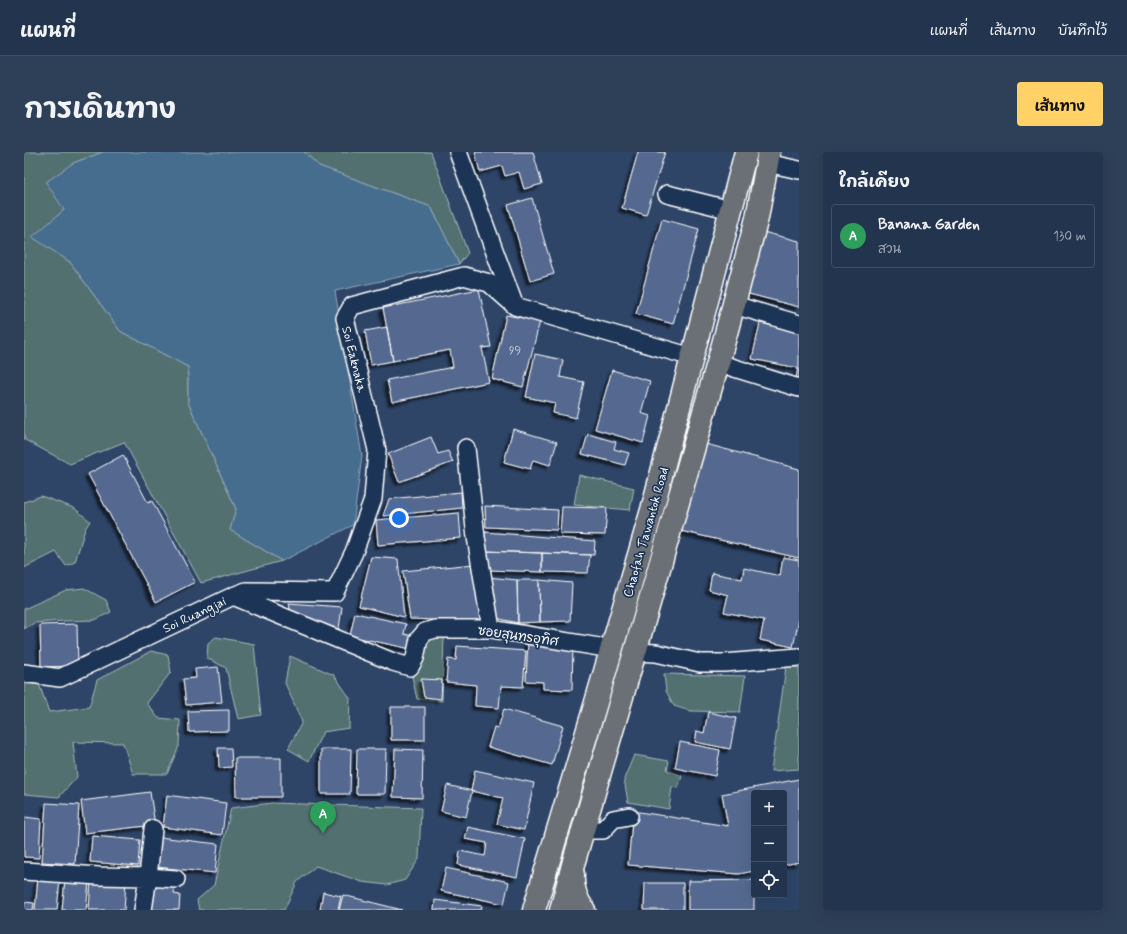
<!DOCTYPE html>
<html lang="th">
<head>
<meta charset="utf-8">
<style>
	body { margin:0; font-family:Mynerve,"Playpen Sans Thai",sans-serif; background:#2e3f58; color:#f1f3f6 }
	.controls { position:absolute; right:12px; bottom:12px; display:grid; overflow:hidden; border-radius:4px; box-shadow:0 4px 16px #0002 }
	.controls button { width:36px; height:36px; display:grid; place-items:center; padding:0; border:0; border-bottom:1px solid #3f4f66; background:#22344e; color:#f1f3f6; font:20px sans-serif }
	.you { position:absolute; left:375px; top:366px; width:14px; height:14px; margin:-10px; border:3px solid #fff; border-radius:50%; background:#1a73e8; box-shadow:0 0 0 6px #1a73e833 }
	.badge { display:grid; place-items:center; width:26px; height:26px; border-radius:50%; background:#ffd166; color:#fff; font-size:13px; font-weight:700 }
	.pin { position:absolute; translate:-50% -33px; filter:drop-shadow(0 1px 2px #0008) }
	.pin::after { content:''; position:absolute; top:21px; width:14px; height:12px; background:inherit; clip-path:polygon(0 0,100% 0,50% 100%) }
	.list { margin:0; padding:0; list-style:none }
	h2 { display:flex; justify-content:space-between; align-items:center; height:52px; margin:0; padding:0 16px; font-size:17px }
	h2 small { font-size:13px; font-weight:400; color:#a2aab6 }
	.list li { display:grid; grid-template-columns:26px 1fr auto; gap:12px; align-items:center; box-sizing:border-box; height:64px; margin:0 8px 8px; padding:0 8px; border:1px solid #3f4f66; border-radius:4px }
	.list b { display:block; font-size:15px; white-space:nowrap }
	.list p { margin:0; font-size:13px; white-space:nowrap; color:#a2aab6 }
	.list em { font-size:13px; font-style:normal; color:#a2aab6 }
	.icon { flex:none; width:22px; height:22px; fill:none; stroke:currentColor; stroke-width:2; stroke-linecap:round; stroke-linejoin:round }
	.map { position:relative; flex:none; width:775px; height:758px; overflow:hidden; border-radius:4px }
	header { display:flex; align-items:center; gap:24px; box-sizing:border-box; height:56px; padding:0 20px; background:#22344e; border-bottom:1px solid #3f4f66 }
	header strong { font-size:19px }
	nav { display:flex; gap:22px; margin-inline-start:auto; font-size:14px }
	.intro { display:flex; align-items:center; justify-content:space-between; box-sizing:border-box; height:96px; padding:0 24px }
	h1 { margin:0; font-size:28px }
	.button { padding:10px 18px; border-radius:4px; background:#ffd166; color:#111; font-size:14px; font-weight:700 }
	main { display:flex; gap:24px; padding:0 24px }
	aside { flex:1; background:#22344e; border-radius:4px; box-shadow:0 4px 16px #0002 }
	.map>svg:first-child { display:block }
</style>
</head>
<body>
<header>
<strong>แผนที่</strong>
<nav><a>แผนที่</a><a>เส้นทาง</a><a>บันทึกไว้</a></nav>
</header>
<div class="intro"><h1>การเดินทาง</h1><a class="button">เส้นทาง</a></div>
<main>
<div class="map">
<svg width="775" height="758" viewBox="0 0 775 758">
	<defs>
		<filter id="shadow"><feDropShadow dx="-3.5" dy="3.5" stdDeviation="1" flood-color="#0009"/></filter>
	</defs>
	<rect width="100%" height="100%" fill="#2e4568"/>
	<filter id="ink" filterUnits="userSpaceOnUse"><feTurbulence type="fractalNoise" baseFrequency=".025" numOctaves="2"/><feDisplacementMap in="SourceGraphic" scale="8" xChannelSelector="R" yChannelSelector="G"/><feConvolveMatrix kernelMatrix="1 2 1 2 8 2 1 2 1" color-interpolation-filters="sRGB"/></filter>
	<g filter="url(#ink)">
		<path fill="#52706f" stroke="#a8b8b7" d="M 0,0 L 79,0 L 49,11 L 40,58 L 9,85 L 46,110 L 96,179 L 164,215 L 164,250 L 212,357 L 206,378 L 258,409 L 177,431 L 100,290 L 46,312 L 1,288 L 0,286 Z
			M 280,0 L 407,0 L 444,101 L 435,112 L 407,55 L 295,14 Z
			M 555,323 L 610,336 L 606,358 L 550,353 Z
			M 17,344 L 50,356 L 66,369 L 61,377 L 51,410 L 42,414 L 32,400 L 0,416 L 0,350 Z
			M 60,436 L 82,448 L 87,460 L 71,468 L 40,469 L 10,471 L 0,477 L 0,457 L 42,438 Z
			M 420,483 L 418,549 L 393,547 L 387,520 L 397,489 Z
			M 192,485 L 230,492 L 237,563 L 214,567 L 202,516 L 183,506 L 184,491 Z
			M 127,499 L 144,503 L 147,520 L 123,551 L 134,566 L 156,568 L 155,594 L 143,622 L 109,622 L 99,591 L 49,590 L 53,625 L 35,645 L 0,642 L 0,532 L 15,532 L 25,560 L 65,555 L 73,528 Z
			M 266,504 L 310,523 L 326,546 L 325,576 L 299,580 L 285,609 L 264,597 L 278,570 L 261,531 Z
			M 762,515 L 775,515 L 775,617 L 747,619 Z
			M 640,522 L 721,524 L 716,560 L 666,559 L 650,554 L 642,539 Z
			M 610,603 L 645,609 L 643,618 L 658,624 L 654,636 L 648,635 L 645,657 L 604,650 L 600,627 Z
			M 248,651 L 397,656 L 395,707 L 381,728 L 363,733 L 338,730 L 292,714 L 273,730 L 260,758 L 175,758 L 173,748 L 190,733 L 207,656 Z"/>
		<path fill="#466d8e" stroke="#90a7bb" d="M 79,0 L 280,0 L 295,14 L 407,55 L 435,112 L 311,139 L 338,304 L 329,373 L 258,409 L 206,378 L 212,357 L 164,250 L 164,215 L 96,179 L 46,110 L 8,85 L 40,58 L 22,30 L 49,11 Z"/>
		<path fill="#556990" stroke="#fff" filter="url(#shadow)" d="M 451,0 L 509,0 L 518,32 L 500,37 L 495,20 L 481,24 L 478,14 L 456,20 Z
			M 614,0 L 641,0 L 622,63 L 598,56 Z
			M 508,46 L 530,122 L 506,129 L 484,53 Z
			M 638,67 L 675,77 L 649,172 L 612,162 Z
			M 739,80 L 775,89 L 775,155 L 721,141 Z
			M 455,137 L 467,195 L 458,196 L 465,230 L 368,250 L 363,228 L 429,215 L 426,198 L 369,209 L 359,156 Z
			M 482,163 L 516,169 L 499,235 L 468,227 Z
			M 736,171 L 775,179 L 775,232 L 771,231 L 774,216 L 728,207 Z
			M 363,175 L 369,209 L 347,213 L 341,179 Z
			M 511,202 L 539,208 L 536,225 L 560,230 L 552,266 L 529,261 L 531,251 L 502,245 Z
			M 588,218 L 626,229 L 617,261 L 626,264 L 619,291 L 571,277 Z
			M 489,277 L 533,290 L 526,313 L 509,308 L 506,317 L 480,310 Z
			M 564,282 L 592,290 L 590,297 L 605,301 L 601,313 L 558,302 Z
			M 407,285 L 414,302 L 424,299 L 429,310 L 375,330 L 364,302 Z
			M 678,291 L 775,317 L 775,406 L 652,378 Z
			M 99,303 L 124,351 L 128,349 L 171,430 L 132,450 L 64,322 Z
			M 437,340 L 438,356 L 359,364 L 365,347 Z
			M 461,354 L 534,358 L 533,378 L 462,375 Z
			M 538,355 L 583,356 L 581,383 L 536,382 Z
			M 435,361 L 437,386 L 354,393 L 352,368 Z
			M 461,380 L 571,389 L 570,403 L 460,399 Z
			M 460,399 L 518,401 L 518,420 L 464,418 Z
			M 518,401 L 566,403 L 564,421 L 518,420 Z
			M 347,405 L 374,407 L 380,465 L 335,454 Z
			M 759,405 L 775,408 L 775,467 L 769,495 L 736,488 L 740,468 L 700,460 L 704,443 L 685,438 L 688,421 L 718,427 L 720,416 L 756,424 Z
			M 450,412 L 458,470 L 386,467 L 379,419 Z
			M 464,425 L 493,428 L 494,471 L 472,466 Z
			M 493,428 L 515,428 L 516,470 L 494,471 Z
			M 515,428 L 548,431 L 546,469 L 516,470 Z
			M 265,451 L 318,455 L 315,477 L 267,462 Z
			M 331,461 L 382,472 L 380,482 L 389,484 L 387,497 L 326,484 Z
			M 53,472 L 54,514 L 17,515 L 16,473 Z
			M 504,488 L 549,495 L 548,538 L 519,537 L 519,530 L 502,529 Z
			M 433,494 L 502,499 L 499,535 L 477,534 L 475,556 L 451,554 L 452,533 L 422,530 L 424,507 L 432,508 Z
			M 194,515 L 198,550 L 162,553 L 159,527 L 172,526 L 171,517 Z
			M 397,527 L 418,528 L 417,547 L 400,545 Z
			M 367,555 L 401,555 L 401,588 L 367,588 Z
			M 480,557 L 539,574 L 528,613 L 464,595 L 470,575 L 474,576 Z
			M 205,558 L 205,579 L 165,580 L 164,559 Z
			M 684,560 L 712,566 L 706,597 L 671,590 L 673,579 L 680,581 Z
			M 656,590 L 696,598 L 691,624 L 651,616 Z
			M 194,596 L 207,596 L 208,615 L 195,616 Z
			M 297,597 L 327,597 L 326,642 L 297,642 Z
			M 333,597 L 362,597 L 361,642 L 332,642 Z
			M 371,597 L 399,598 L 398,646 L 369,645 Z
			M 211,606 L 257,606 L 257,645 L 212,645 Z
			M 451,618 L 510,631 L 500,678 L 473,672 L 479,646 L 447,639 Z
			M 775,627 L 775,710 L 760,713 L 760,641 L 730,641 L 730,719 L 715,722 L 604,713 L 609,659 L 704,674 L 698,642 Z
			M 423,633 L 448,639 L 442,665 L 417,659 Z
			M 126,640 L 131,673 L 61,681 L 57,649 Z
			M 143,643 L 202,651 L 198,683 L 139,675 Z
			M 22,651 L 55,653 L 51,712 L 18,710 Z
			M 0,665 L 17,667 L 15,706 L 0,705 Z
			M 444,675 L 501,687 L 493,725 L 434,713 L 436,699 L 461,704 L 463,691 L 441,687 Z
			M 68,684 L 116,688 L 114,714 L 66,710 Z
			M 135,685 L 194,692 L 191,721 L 132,715 Z
			M 422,716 L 485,730 L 480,752 L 417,739 Z
			M 14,725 L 36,727 L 33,758 L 11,758 Z
			M 41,727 L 65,730 L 62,758 L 38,758 Z
			M 67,728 L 102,730 L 100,758 L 65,758 Z
			M 730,728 L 730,758 L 664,758 L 664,729 Z
			M 129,729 L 151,732 L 150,742 L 156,743 L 155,758 L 126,758 Z
			M 621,731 L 659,731 L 659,758 L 620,758 Z
			M 299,740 L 317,744 L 314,758 L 296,758 Z
			M 319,743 L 378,758 L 315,758 Z
			M 411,748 L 458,754 L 457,758 L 410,758 Z
			M 0,750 L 10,751 L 9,758 L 0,758 Z"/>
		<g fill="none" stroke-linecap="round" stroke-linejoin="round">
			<g stroke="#fff" stroke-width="20">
				<path id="minor" d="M 434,0 L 490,152
					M 743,11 L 775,18
					M 643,42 L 707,58
					M 710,153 L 775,172
					M 694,211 L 775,236
					M 442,296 L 452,385 L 467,477
					M 209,444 L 369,510 L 386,515 L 391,506 L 395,487 L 401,480 L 411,477 L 467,477 L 587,497
					M 611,500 L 632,501 L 676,511 L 700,511 L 775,505
					M 0,521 L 36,526 L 209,444 L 222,439 L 311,440 L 330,400 L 349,347 L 353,298 L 321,166 L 328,154 L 440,124 L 465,131 L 491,154 L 668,205
					M 559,678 L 579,678 L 589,667 L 605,664
					M 0,719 L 75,724 L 124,725 L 152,727
					M 119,758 L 124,725 L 129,677"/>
			</g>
			<g stroke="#fff" stroke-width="25">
				<path id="major" d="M 549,722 C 548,734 552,748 560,758
					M 510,758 L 573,547 L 628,358 L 722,0
					M 537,758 L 550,709 L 611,500 L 694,211 L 733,66 L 745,0"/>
			</g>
			<use href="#minor" stroke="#1d3557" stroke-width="17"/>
			<use href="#major" stroke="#6b6f75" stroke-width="22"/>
		</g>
	</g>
	<g text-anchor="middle" stroke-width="3.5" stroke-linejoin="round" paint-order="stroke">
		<g font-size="11" fill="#d4dae3">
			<text x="491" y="202">99</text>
		</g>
		<g font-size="13" fill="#fff" stroke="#1d3557">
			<text transform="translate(331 207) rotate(76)" y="5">Soi Eaknaka</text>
			<text transform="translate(621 380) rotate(-74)" y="5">Chaofah Tawantok Road</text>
			<text transform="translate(170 462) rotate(-25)" y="5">Soi Ruangjai</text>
			<text transform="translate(494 483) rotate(8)" y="5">ซอยสุนทรอุทิศ</text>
		</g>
	</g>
</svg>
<div class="controls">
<button>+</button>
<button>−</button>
<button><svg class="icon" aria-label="locate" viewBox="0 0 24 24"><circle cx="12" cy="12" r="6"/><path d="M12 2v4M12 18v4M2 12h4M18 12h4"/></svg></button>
</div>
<div class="you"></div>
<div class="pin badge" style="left:299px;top:682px;background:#2e9e5b">A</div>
</div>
<aside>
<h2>ใกล้เคียง<small></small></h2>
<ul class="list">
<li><span class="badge" style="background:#2e9e5b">A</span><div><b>Banana Garden</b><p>สวน</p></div><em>130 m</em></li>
</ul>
</aside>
</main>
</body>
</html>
